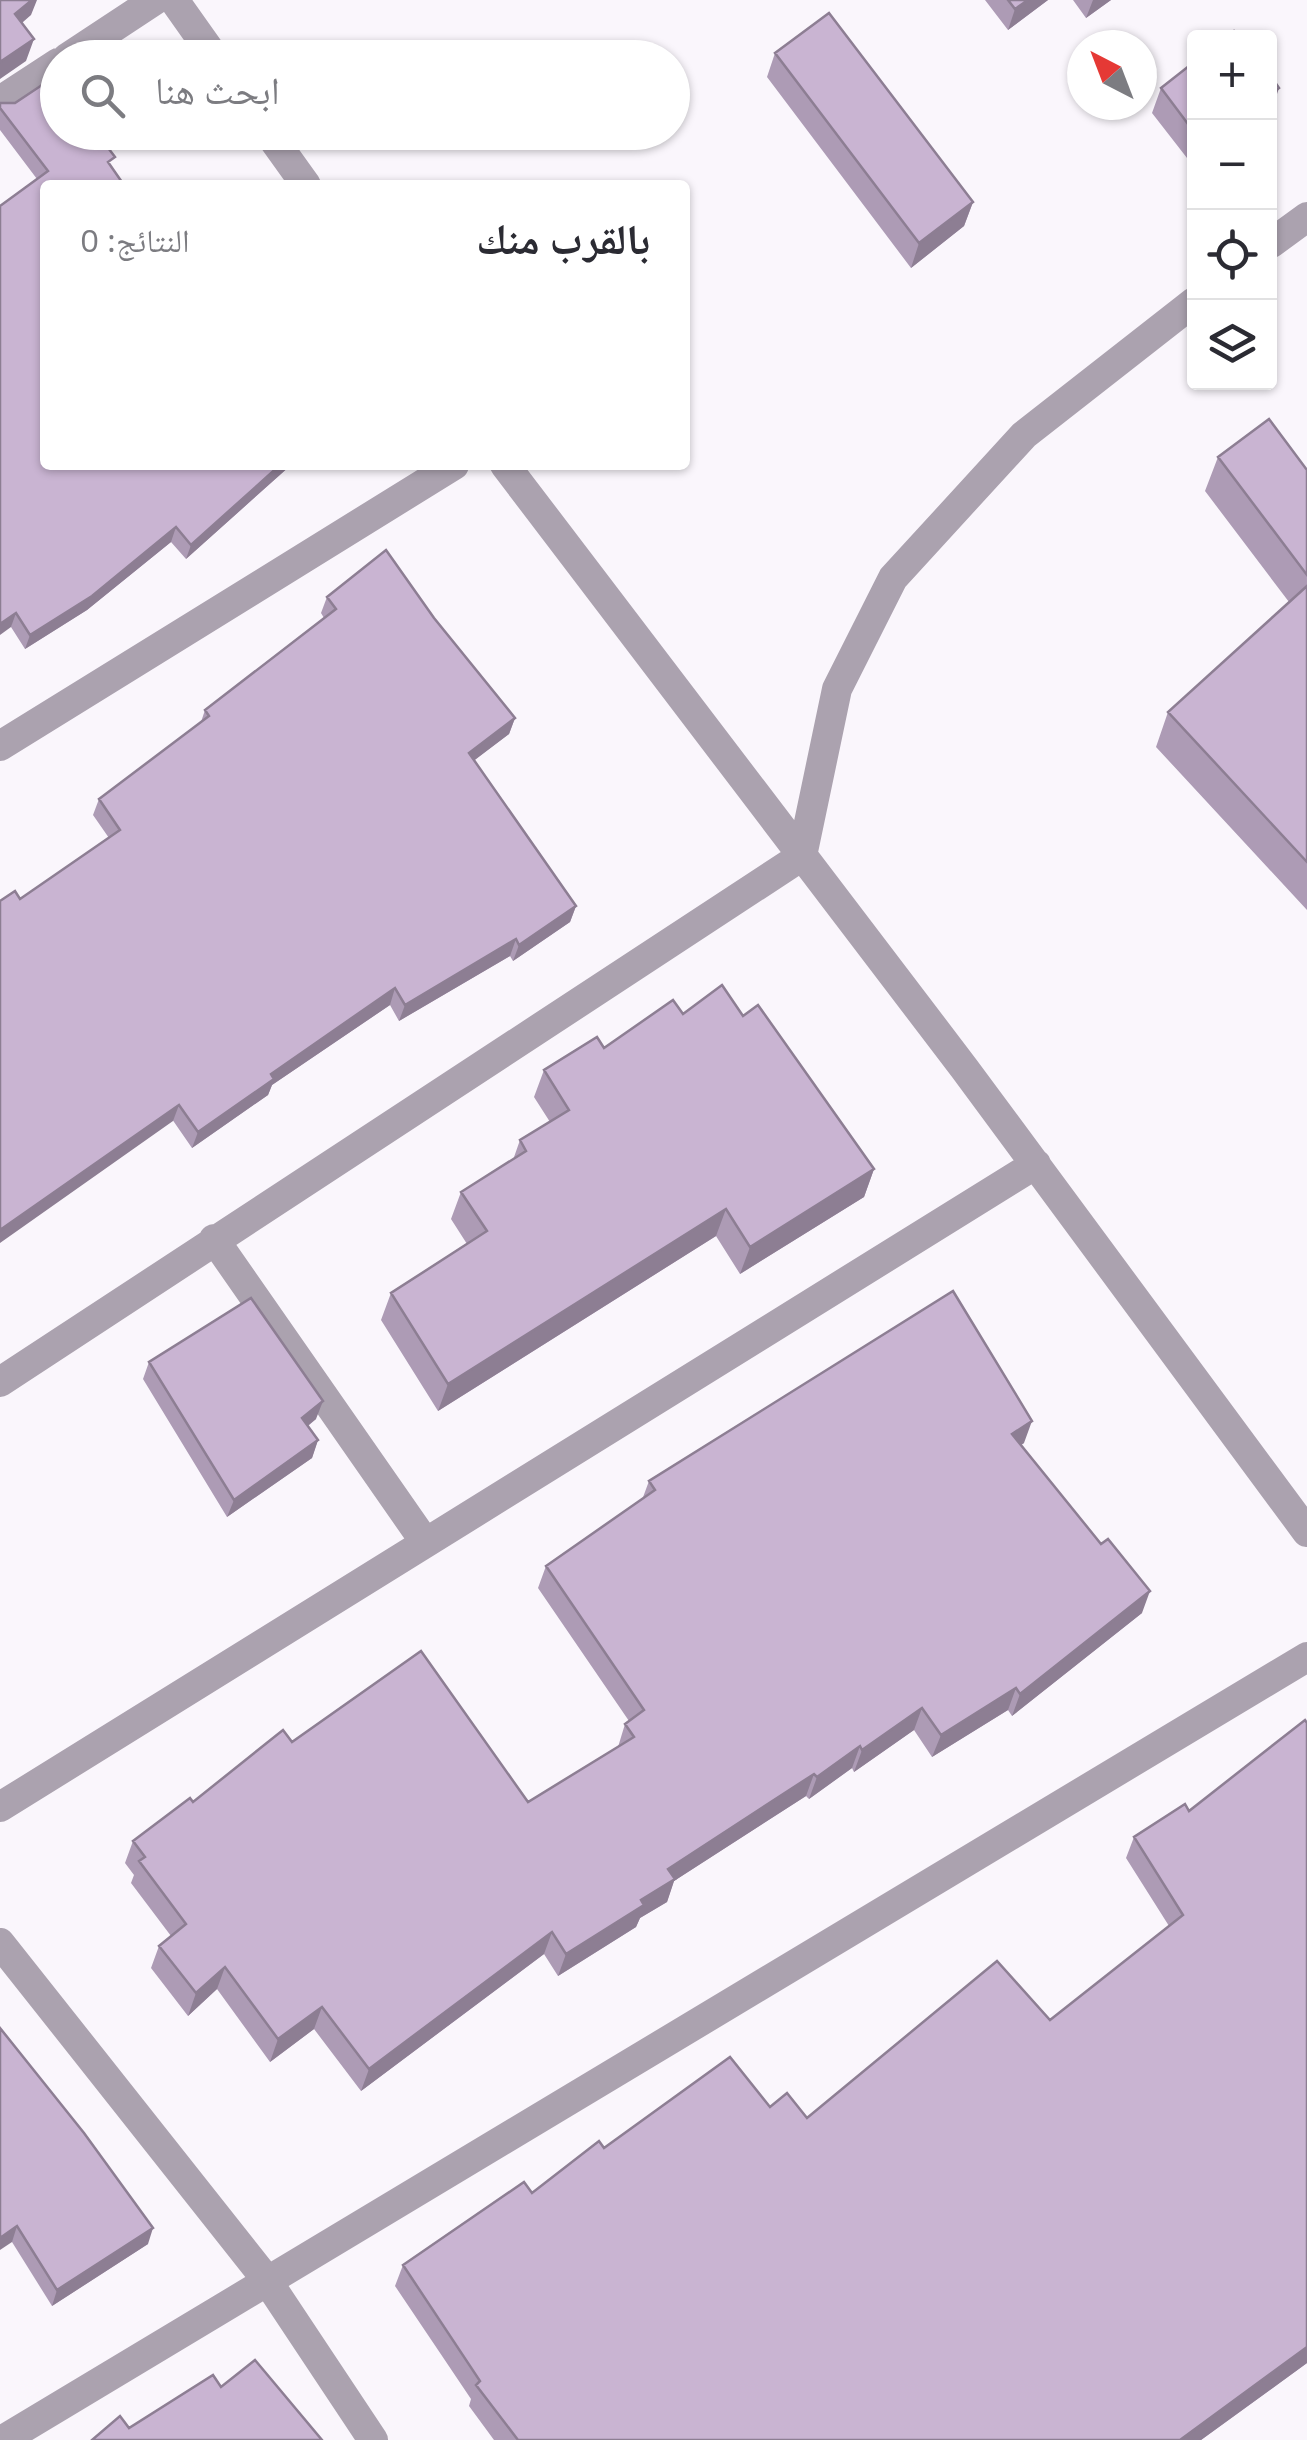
<!DOCTYPE html>
<html lang="ar">
<head>
<meta charset="utf-8">
<style>
	body { margin:0; font-family:"IBM Plex Sans","Noto Naskh Arabic",sans-serif; background:#f2f2f3; color:#2b2b33; direction:rtl }
	.controls { position:absolute; right:30px; top:30px; display:grid; overflow:hidden; border-radius:10px; box-shadow:0 2px 8px #0004 }
	.controls button { width:90px; height:90px; display:grid; place-items:center; padding:0; border:0; border-bottom:2px solid #e1e1e2; background:#fff; color:#2b2b33; font:50px sans-serif }
	.compass { position:absolute; left:1067px; top:30px; width:90px; height:90px; border-radius:50%; background:#fff; box-shadow:0 2px 8px #0004; rotate:318deg }
	.list { margin:0; padding:0; list-style:none }
	h2 { display:flex; justify-content:space-between; align-items:center; height:130px; margin:0; padding:0 40px; font-size:42px }
	h2 small { font-size:32px; font-weight:400; color:#7c7c81 }
	.icon { flex:none; width:55px; height:55px; fill:none; stroke:currentColor; stroke-width:2; stroke-linecap:round; stroke-linejoin:round }
	.map { position:relative; flex:none; width:1307px; height:2440px; overflow:hidden; direction:ltr }
	.search { position:absolute; background:#fff; box-shadow:0 2px 8px #0004; left:40px; top:40px; width:650px; height:110px; display:flex; align-items:center; gap:25px; box-sizing:border-box; padding:0 35px; border-radius:55px; color:#7c7c81; font-size:38px }
	.panel { position:absolute; background:#fff; box-shadow:0 2px 8px #0004; left:40px; top:180px; width:650px; height:290px; border-radius:10px; direction:rtl }
	.map>svg:first-child { display:block }
</style>
</head>
<body>
<div class="map">
<svg width="1307" height="2440" viewBox="0 0 1307 2440">
	<rect width="100%" height="100%" fill="#faf6fc"/>
	<g fill="none" stroke-linecap="round" stroke-linejoin="round">
		<path stroke="#aba2af" stroke-width="30" d="M 174,0 L 215,58
			M 67,58 L 155,0
			M 0,101 L 58,63
			M 268,132 L 306,185
			M 1270,244 L 1307,217
			M 505,465 L 964,1068 L 1307,1532
			M 0,746 L 454,465
			M 214,1239 L 425,1542
			M 0,1382 L 802,856 L 837,689 L 893,578 L 1024,435 L 1194,302
			M 0,1807 L 1036,1164
			M 0,1943 L 266,2279 L 373,2440
			M 3,2440 L 1307,1657"/>
	</g>
	<path fill="#ad9bb5" d="M 985,0 L 1048,0 L 1008,30 Z
		M 1073,0 L 1111,0 L 1086,18 Z
		M 775,53 L 973,202 L 964,226 L 911,268 L 767,77 Z
		M 1194,62 L 1194,167 L 1152,113 L 1161,88 Z
		M 0,103 L 111,167 L 45,465 L 291,465 L 186,559 L 171,542 L 87,610 L 25,649 L 11,627 L 37,179 L 0,130 Z
		M 1218,457 L 1307,470 L 1307,910 L 1156,747 L 1168,712 L 1289,602 L 1205,491 Z
		M 327,597 L 434,618 L 515,718 L 509,734 L 474,760 L 576,906 L 570,922 L 513,961 L 510,956 L 399,1021 L 390,1005 L 272,1085 L 268,1095 L 192,1148 L 20,899 L 109,838 L 93,815 L 99,799 L 201,722 L 205,710 L 324,618 L 321,613 Z
		M 683,1014 L 743,1016 L 874,1169 L 864,1197 L 740,1274 L 716,1236 L 438,1411 L 381,1320 L 391,1293 L 467,1244 L 451,1219 L 461,1192 L 513,1160 L 520,1140 L 550,1122 L 534,1097 L 544,1070 L 604,1048 Z
		M 149,1362 L 316,1419 L 308,1426 L 318,1440 L 312,1458 L 227,1517 L 143,1379 Z
		M 1024,1443 L 1021,1445 L 1142,1613 L 1012,1716 L 1008,1710 L 932,1757 L 914,1730 L 854,1772 L 852,1768 L 809,1799 L 806,1796 L 674,1881 L 667,1902 L 640,1918 L 636,1927 L 558,1976 L 544,1954 L 361,2091 L 314,2029 L 270,2062 L 217,1989 L 188,2016 L 151,1968 L 159,1946 L 171,1936 L 131,1883 L 134,1875 L 125,1863 L 133,1841 L 193,1802 L 292,1742 L 528,1802 L 618,1747 L 625,1724 L 629,1721 L 538,1588 L 546,1566 L 642,1500 L 649,1481 Z
		M 1307,1723 L 1307,2363 L 1201,2440 L 494,2440 L 469,2406 L 471,2399 L 395,2286 L 403,2265 L 532,2193 L 604,2148 L 770,2107 L 807,2118 L 1050,2020 L 1169,1926 L 1126,1858 L 1134,1837 L 1189,1811 Z
		M 0,2028 L 148,2244 L 52,2306 L 12,2242 Z"/>
	<path fill="#8d7e93" d="M 32,0 L 37,0 L 31,15 L 7,36 L 15,14 Z
		M 1028,0 L 1048,0 L 1008,30 L 1015,9 Z
		M 1093,0 L 1111,0 L 1086,18 Z
		M 34,39 L 26,61 L 0,79 L 0,62 Z
		M 1279,88 L 1271,112 L 1270,113 L 1270,95 Z
		M 973,202 L 964,226 L 911,268 L 919,243 Z
		M 280,465 L 291,465 L 186,559 L 191,545 Z
		M 176,527 L 171,542 L 87,610 L 25,649 L 30,635 Z
		M 16,613 L 11,627 L 0,635 L 0,624 Z
		M 515,718 L 509,734 L 463,769 L 469,753 Z
		M 576,906 L 570,922 L 513,961 L 519,945 Z
		M 516,939 L 510,956 L 399,1021 L 405,1005 Z
		M 395,988 L 390,1005 L 272,1085 L 268,1095 L 192,1148 L 198,1132 L 271,1074 Z
		M 179,1105 L 173,1121 L 0,1243 L 0,1230 Z
		M 874,1169 L 864,1197 L 740,1274 L 750,1247 Z
		M 726,1209 L 716,1236 L 438,1411 L 448,1384 Z
		M 323,1401 L 316,1419 L 296,1435 L 302,1418 Z
		M 1032,1421 L 1024,1443 L 1004,1456 L 1012,1434 Z
		M 318,1440 L 312,1458 L 227,1517 L 234,1500 Z
		M 1150,1591 L 1142,1613 L 1012,1716 L 1020,1694 Z
		M 1016,1688 L 1008,1710 L 932,1757 L 941,1735 Z
		M 922,1708 L 914,1730 L 854,1772 L 862,1750 Z
		M 860,1746 L 852,1768 L 809,1799 L 817,1777 Z
		M 814,1774 L 806,1796 L 674,1881 L 667,1902 L 640,1918 L 636,1927 L 558,1976 L 566,1954 L 641,1900 L 668,1869 Z
		M 552,1932 L 544,1954 L 361,2091 L 369,2069 Z
		M 225,1967 L 217,1989 L 188,2016 L 196,1993 Z
		M 322,2007 L 314,2029 L 270,2062 L 278,2039 Z
		M 17,2226 L 12,2242 L 0,2250 L 0,2238 Z
		M 153,2228 L 148,2244 L 52,2306 L 57,2290 Z
		M 1307,2347 L 1307,2363 L 1201,2440 L 1180,2440 Z"/>
	<path fill="#c9b4d2" stroke="#8d7e93" stroke-width="2.5" d="M 0,0 L 32,0 L 15,14 L 34,39 L 0,62 Z
		M 1008,0 L 1028,0 L 1015,9 Z
		M 829,13 L 973,202 L 919,243 L 775,53 Z
		M 1234,31 L 1240,38 L 1226,38 Z
		M 1194,62 L 1194,132 L 1161,88 Z
		M 1270,75 L 1279,88 L 1270,95 Z
		M 54,77 L 58,81 L 58,132 L 96,132 L 115,157 L 108,162 L 124,185 L 45,185 L 45,465 L 280,465 L 191,545 L 176,527 L 92,596 L 30,635 L 16,613 L 0,624 L 0,206 L 48,171 L 0,108 L 0,103 L 15,103 Z
		M 1269,419 L 1307,470 L 1307,575 L 1218,457 Z
		M 386,550 L 434,618 L 515,718 L 469,753 L 576,906 L 519,945 L 516,939 L 405,1005 L 395,988 L 271,1074 L 274,1079 L 198,1132 L 179,1105 L 0,1230 L 0,901 L 15,891 L 20,899 L 120,830 L 99,799 L 209,716 L 205,710 L 336,609 L 327,597 Z
		M 1307,586 L 1307,862 L 1168,712 Z
		M 722,985 L 743,1016 L 758,1005 L 874,1169 L 750,1247 L 726,1209 L 448,1384 L 391,1293 L 487,1231 L 461,1192 L 526,1151 L 520,1140 L 569,1110 L 544,1070 L 597,1037 L 604,1048 L 673,1000 L 683,1014 Z
		M 953,1291 L 1032,1421 L 1012,1434 L 1101,1544 L 1108,1539 L 1150,1591 L 1020,1694 L 1016,1688 L 941,1735 L 922,1708 L 862,1750 L 860,1746 L 817,1777 L 814,1774 L 668,1869 L 675,1879 L 641,1900 L 644,1905 L 566,1954 L 552,1932 L 369,2069 L 322,2007 L 278,2039 L 225,1967 L 196,1993 L 159,1946 L 186,1924 L 139,1861 L 145,1857 L 133,1841 L 190,1798 L 193,1802 L 283,1730 L 292,1742 L 421,1651 L 528,1802 L 634,1737 L 625,1724 L 644,1710 L 546,1566 L 655,1490 L 649,1481 Z
		M 251,1298 L 323,1401 L 302,1418 L 318,1440 L 234,1500 L 149,1362 Z
		M 1305,1720 L 1307,1723 L 1307,2347 L 1180,2440 L 518,2440 L 476,2385 L 480,2381 L 403,2265 L 524,2182 L 532,2193 L 599,2141 L 604,2148 L 730,2057 L 770,2107 L 787,2093 L 807,2118 L 997,1961 L 1050,2020 L 1183,1915 L 1134,1837 L 1185,1804 L 1189,1811 Z
		M 0,2028 L 84,2133 L 153,2228 L 57,2290 L 17,2226 L 0,2238 Z
		M 255,2360 L 322,2440 L 92,2440 L 120,2416 L 129,2428 L 213,2375 L 221,2387 Z"/>
</svg>
<div class="controls">
<button>+</button>
<button>−</button>
<button><svg class="icon" aria-label="locate" viewBox="0 0 24 24"><circle cx="12" cy="12" r="6"/><path d="M12 2v4M12 18v4M2 12h4M18 12h4"/></svg></button>
<button><svg class="icon" aria-label="layers" viewBox="0 0 24 24"><path d="M12 4l9 5-9 5-9-5zM3 14l9 5 9-5"/></svg></button>
</div>
<svg class="compass" viewBox="-18 -18 36 36"><path d="M0-13l5 13h-10z" fill="#e53935"/><path d="M0 13l5-13h-10z" fill="#7c7c81"/></svg>
<div class="search"><svg class="icon" aria-label="search" viewBox="0 0 24 24"><circle cx="10" cy="10" r="6"/><path d="M15 15l6 6"/></svg>ابحث هنا</div>
<section class="panel">
<h2>بالقرب منك<small>النتائج: 0</small></h2>
<ul class="list">
</ul>
</section>
</div>
</body>
</html>
